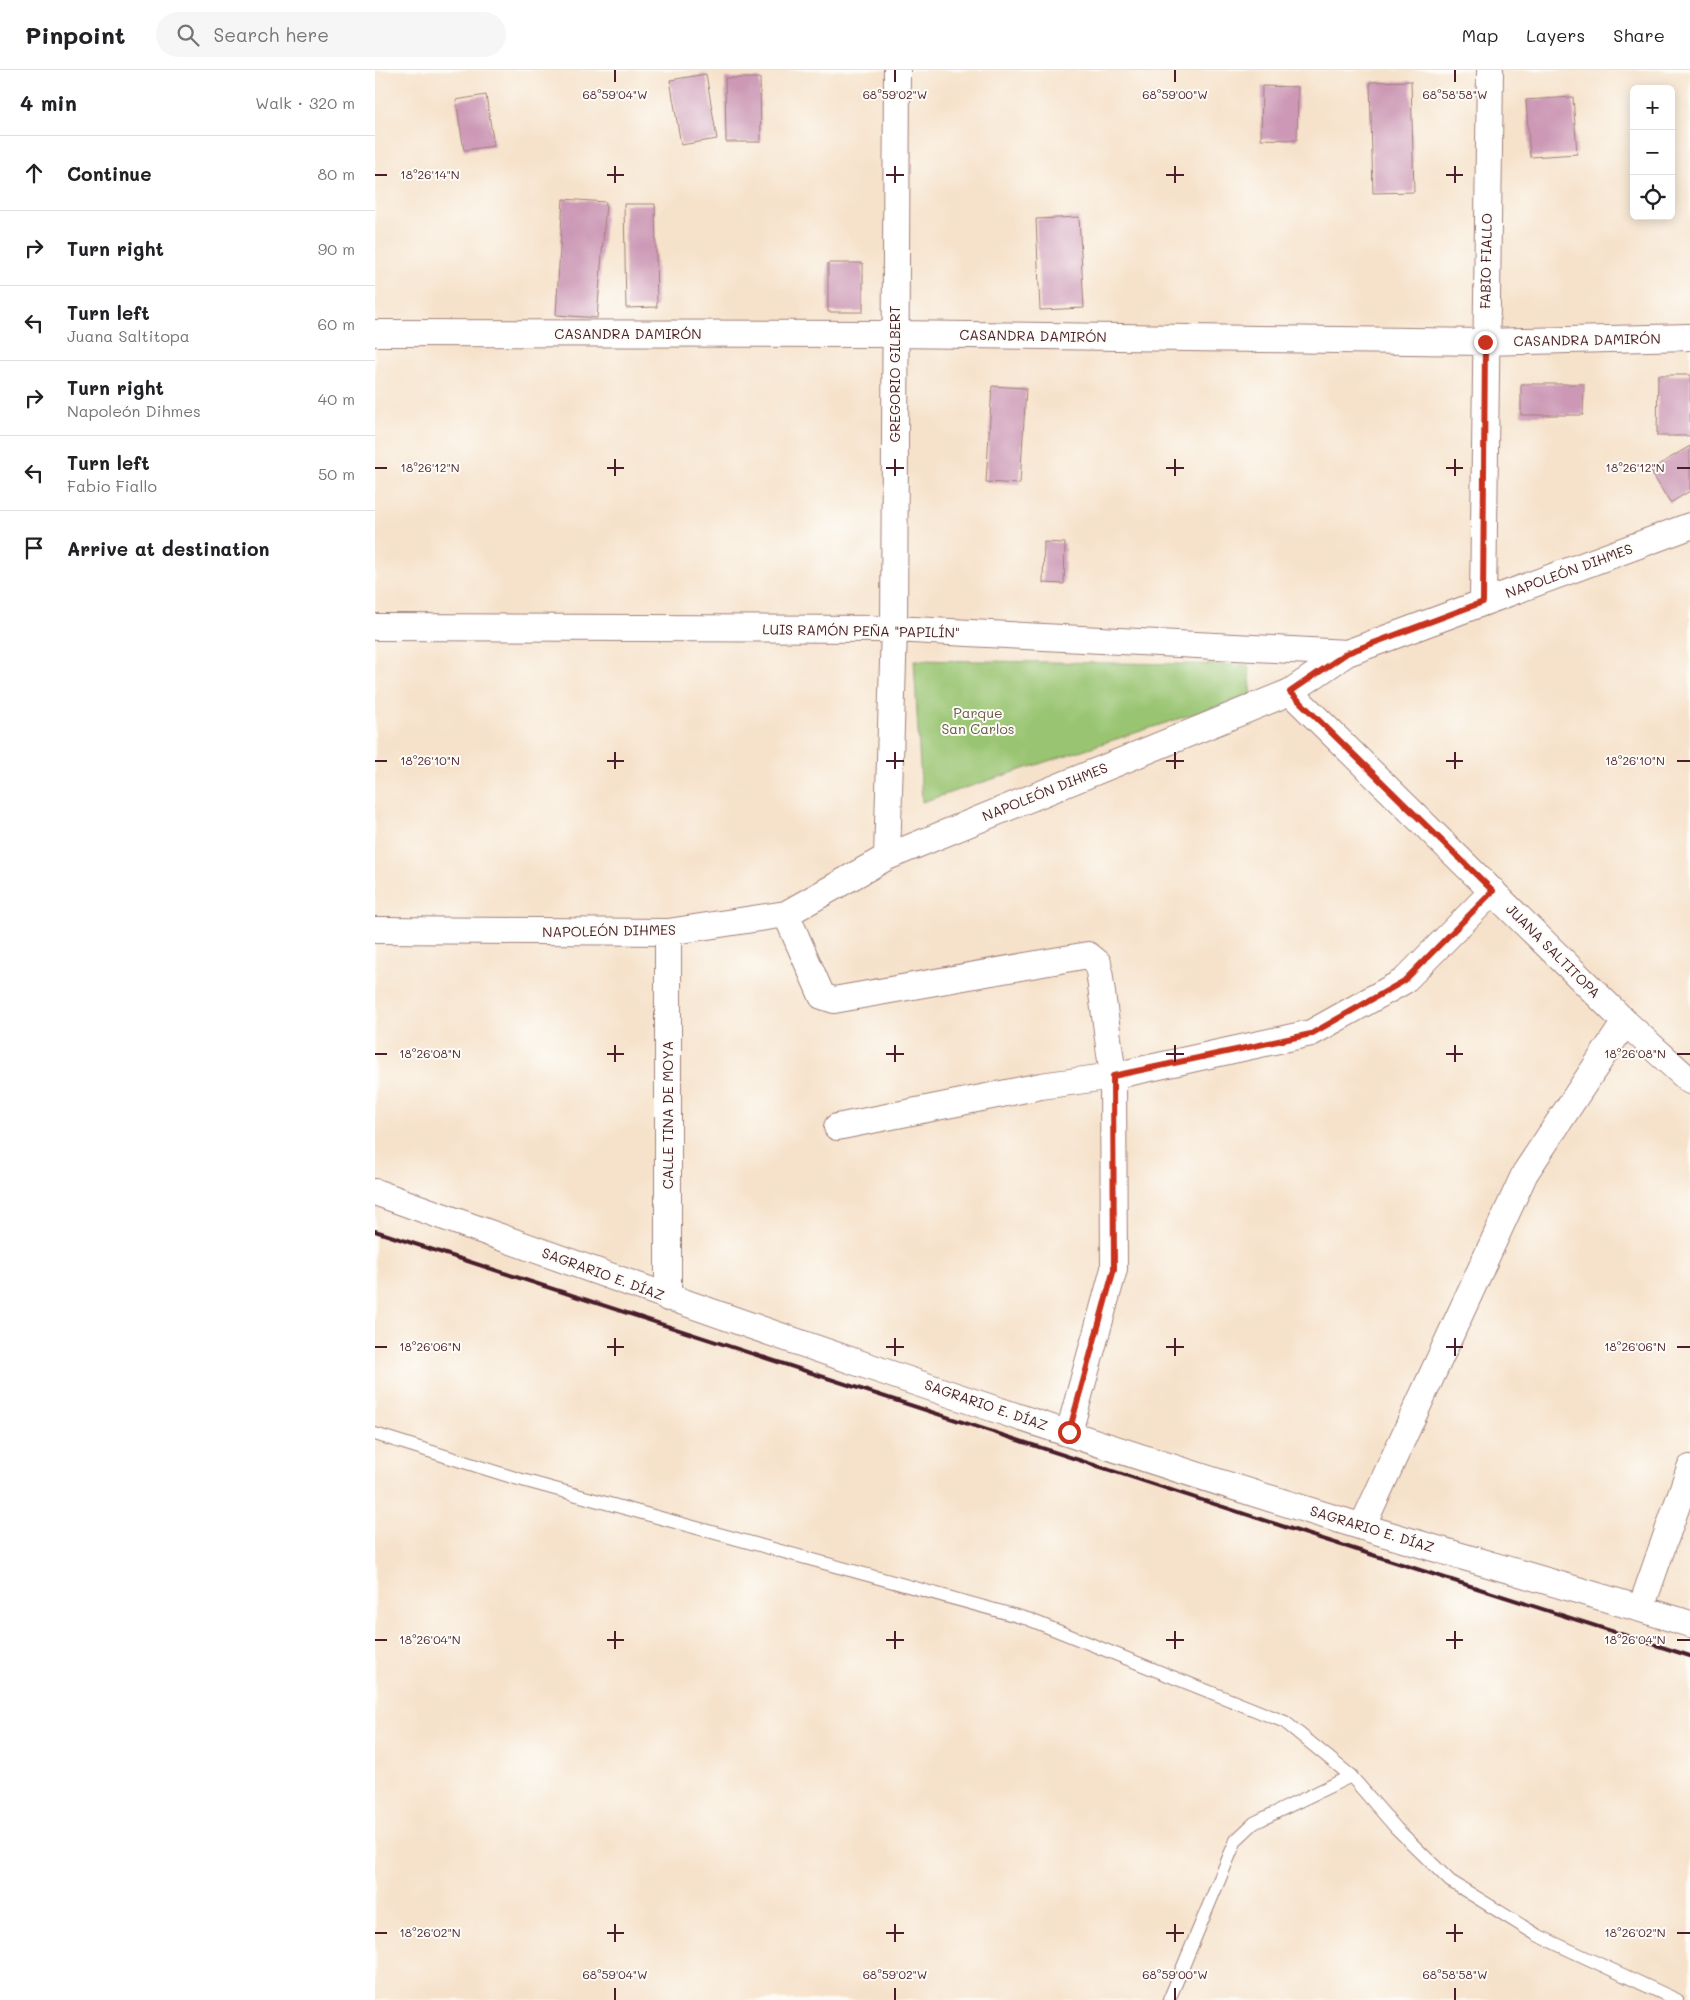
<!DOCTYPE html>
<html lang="en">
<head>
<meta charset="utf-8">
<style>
	body { margin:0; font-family:Mali,sans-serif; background:#f6f6f6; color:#202124 }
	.controls { position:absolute; right:15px; top:15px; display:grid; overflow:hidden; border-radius:8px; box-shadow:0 2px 12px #0003 }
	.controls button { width:45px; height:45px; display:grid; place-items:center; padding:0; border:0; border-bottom:1px solid #e0e0e0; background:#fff; color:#202124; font:25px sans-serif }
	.stop { position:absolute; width:15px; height:15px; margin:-11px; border:4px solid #c8321e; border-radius:50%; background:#fff }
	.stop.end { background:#c8321e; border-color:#fff; box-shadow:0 1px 5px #0008 }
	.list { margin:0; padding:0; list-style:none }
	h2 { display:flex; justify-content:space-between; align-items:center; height:65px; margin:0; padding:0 20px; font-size:21px }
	h2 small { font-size:16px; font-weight:400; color:#757577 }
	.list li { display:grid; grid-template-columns:32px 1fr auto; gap:15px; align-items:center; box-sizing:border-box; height:75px; padding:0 20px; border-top:1px solid #e0e0e0 }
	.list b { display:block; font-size:19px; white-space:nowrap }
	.list p { margin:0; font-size:16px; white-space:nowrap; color:#757577 }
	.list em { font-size:16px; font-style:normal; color:#757577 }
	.icon { flex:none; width:28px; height:28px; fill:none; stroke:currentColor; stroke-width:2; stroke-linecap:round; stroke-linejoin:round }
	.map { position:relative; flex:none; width:1315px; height:1930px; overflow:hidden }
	header { display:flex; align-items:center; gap:30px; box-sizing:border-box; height:70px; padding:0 25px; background:#fff; border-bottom:1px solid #e0e0e0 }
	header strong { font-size:24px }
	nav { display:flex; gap:28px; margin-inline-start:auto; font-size:18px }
	.search { width:350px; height:45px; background:#f6f6f6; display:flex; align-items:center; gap:12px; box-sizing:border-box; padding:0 18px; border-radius:28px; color:#757577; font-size:19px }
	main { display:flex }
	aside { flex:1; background:#fff }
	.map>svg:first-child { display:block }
</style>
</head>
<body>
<header>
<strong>Pinpoint</strong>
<div class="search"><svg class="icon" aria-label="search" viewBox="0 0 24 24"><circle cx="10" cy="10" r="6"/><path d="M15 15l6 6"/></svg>Search here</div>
<nav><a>Map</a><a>Layers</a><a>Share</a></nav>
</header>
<main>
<aside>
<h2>4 min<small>Walk · 320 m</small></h2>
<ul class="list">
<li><svg class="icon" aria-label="ahead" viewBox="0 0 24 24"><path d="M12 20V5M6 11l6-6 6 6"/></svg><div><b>Continue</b></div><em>80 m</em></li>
<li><svg class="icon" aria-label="right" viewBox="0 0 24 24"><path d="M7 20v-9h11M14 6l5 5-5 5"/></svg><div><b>Turn right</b></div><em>90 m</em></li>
<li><svg class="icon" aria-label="left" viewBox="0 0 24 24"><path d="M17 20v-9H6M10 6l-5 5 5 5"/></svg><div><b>Turn left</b><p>Juana Saltitopa</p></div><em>60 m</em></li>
<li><svg class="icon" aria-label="right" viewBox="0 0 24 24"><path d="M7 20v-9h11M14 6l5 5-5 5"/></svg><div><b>Turn right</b><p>Napoleón Dihmes</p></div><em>40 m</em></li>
<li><svg class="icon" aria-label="left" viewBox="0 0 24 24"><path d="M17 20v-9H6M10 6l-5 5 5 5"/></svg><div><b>Turn left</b><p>Fabio Fiallo</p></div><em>50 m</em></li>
<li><svg class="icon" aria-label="arrive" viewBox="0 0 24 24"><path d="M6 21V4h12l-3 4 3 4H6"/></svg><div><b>Arrive at destination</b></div></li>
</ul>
</aside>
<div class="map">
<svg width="1315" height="1930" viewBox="0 0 1315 1930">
	<rect width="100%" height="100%" fill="#fdfcf7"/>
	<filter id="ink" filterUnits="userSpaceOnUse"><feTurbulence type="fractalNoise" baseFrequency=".02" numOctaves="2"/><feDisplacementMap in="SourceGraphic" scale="10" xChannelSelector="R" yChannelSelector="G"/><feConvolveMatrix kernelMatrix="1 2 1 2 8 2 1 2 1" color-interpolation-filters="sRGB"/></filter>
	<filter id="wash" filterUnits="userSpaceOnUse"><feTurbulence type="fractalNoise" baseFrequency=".0096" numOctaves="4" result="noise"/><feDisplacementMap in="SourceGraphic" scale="20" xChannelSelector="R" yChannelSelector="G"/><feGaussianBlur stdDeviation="1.12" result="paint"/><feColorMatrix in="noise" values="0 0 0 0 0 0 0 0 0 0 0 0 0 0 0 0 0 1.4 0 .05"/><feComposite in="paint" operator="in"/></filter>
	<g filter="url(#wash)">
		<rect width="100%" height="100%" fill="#f6e2cb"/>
		<path fill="#99c471" stroke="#72724e" d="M 539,590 L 873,595 L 877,625 L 547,732 Z"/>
		<g id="blocks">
			<path fill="#cc98b5" d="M 331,4 L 342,69 L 306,75 L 295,10 Z
				M 350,8 L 385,8 L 386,72 L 351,72 Z
				M 1036,11 L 1039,122 L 998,123 L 995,12 Z
				M 887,16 L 923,17 L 922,70 L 886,69 Z
				M 111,25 L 119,76 L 89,80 L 81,30 Z
				M 1198,27 L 1202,84 L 1155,87 L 1151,30 Z
				M 188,129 L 231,132 L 222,248 L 181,245 Z
				M 249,134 L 280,134 L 282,237 L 251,238 Z
				M 704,147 L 709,238 L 665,240 L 661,149 Z
				M 453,193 L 488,193 L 488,242 L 453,242 Z
				M 1283,305 L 1315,305 L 1315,366 L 1282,366 Z
				M 1146,314 L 1209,314 L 1208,345 L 1146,345 Z
				M 617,316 L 651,318 L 645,414 L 611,412 Z
				M 1315,376 L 1315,421 L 1295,433 L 1275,400 Z
				M 669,472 L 690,473 L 689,514 L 668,513 Z"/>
		</g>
	</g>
	<g filter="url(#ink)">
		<use href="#blocks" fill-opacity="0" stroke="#a0807b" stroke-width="1"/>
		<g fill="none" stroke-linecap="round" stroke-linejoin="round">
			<g stroke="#a0807b" stroke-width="14">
				<path id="lane" d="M 0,1364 L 140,1408 L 653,1549 L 910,1652 L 976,1706 L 1021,1758 L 1075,1811 L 1162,1865 L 1302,1930
					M 794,1930 L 861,1770 L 879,1753 L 976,1706"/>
			</g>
			<g stroke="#a0807b" stroke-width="28">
				<path id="street" d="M 0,263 L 520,264 L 1110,272 L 1315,267
					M 1108,532 L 1115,0
					M 0,557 L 519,559 L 972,583
					M 915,622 L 1250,952 L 1315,1011
					M 512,787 L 519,559 L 522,0
					M 411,844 L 447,926 L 459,930 L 713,885 L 723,893 L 738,1006 L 739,1199 L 694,1362
					M 0,860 L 293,862 L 411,844 L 512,787 L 915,622 L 972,583 L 1315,456
					M 293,862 L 293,1228
					M 462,1057 L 666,1016 L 738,1006 L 936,963 L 1029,911 L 1118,821
					M 0,1122 C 327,1240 656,1356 988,1457 C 1097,1490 1206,1520 1315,1554
					M 987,1457 L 1150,1103 L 1250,952
					M 1266,1538 L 1315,1398"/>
			</g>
			<use href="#lane" stroke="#fff" stroke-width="12"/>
			<use href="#street" stroke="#fff" stroke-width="26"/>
			<path stroke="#4a1f2b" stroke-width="4" d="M 0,1161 L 913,1458 L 1315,1586"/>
		</g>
	</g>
	<g fill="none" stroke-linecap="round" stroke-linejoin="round" filter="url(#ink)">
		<path stroke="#c8321e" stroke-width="6" d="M 694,1362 L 739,1199 L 738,1006 L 936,964 L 1029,911 L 1118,821 L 915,622 L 972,583 L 1108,532 L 1110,272"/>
	</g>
	<path fill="none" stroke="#4a1f2b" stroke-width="2" d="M 240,0 L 240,12M 520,0 L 520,12M 800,0 L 800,12M 1080,0 L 1080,12M 240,96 L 240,113M 520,96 L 520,113M 800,96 L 800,113M 1080,96 L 1080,113M 0,105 L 12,105M 232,105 L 249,105M 511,105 L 529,105M 791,105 L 809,105M 1071,105 L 1088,105M 240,389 L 240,406M 520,389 L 520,406M 800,389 L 800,406M 1080,389 L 1080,406M 0,398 L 12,398M 232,398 L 249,398M 511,398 L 529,398M 791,398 L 809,398M 1071,398 L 1088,398M 1302,398 L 1315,398M 240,682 L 240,699M 520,682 L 520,699M 800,682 L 800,699M 1080,682 L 1080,699M 0,691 L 12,691M 232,691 L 249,691M 511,691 L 529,691M 791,691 L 809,691M 1071,691 L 1088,691M 1302,691 L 1315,691M 240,975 L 240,992M 520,975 L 520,992M 800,975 L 800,992M 1080,975 L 1080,992M 0,984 L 12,984M 232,984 L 249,984M 511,984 L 529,984M 791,984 L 809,984M 1071,984 L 1088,984M 1302,984 L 1315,984M 240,1268 L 240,1286M 520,1268 L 520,1286M 800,1268 L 800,1286M 1080,1268 L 1080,1286M 0,1277 L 12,1277M 232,1277 L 249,1277M 511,1277 L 529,1277M 791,1277 L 809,1277M 1071,1277 L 1088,1277M 1302,1277 L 1315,1277M 240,1561 L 240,1579M 520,1561 L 520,1579M 800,1561 L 800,1579M 1080,1561 L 1080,1579M 0,1570 L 12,1570M 232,1570 L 249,1570M 511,1570 L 529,1570M 791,1570 L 809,1570M 1071,1570 L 1088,1570M 1302,1570 L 1315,1570M 240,1854 L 240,1872M 520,1854 L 520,1872M 800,1854 L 800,1872M 1080,1854 L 1080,1872M 0,1863 L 12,1863M 232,1863 L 249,1863M 511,1863 L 529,1863M 791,1863 L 809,1863M 1071,1863 L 1088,1863M 1302,1863 L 1315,1863M 240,1918 L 240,1930M 520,1918 L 520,1930M 800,1918 L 800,1930M 1080,1918 L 1080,1930"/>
	<g text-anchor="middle" stroke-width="4" stroke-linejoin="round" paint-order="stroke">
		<g font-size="14" fill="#4a1f2b" stroke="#fdfcf7">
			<text transform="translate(1111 191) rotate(-89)" y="5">FABIO FIALLO</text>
			<text x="253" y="269">CASANDRA DAMIRÓN</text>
			<text transform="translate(658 266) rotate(1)" y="5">CASANDRA DAMIRÓN</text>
			<text transform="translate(1212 270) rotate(-1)" y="5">CASANDRA DAMIRÓN</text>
			<text transform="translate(520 304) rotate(-90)" y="5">GREGORIO GILBERT</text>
			<text transform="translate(1194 501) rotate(-20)" y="5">NAPOLEÓN DIHMES</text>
			<text transform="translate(486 561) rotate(1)" y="5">LUIS RAMÓN PEÑA "PAPILÍN"</text>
			<text transform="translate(670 722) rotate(-22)" y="5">NAPOLEÓN DIHMES</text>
			<text transform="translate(234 861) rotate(-1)" y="5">NAPOLEÓN DIHMES</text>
			<text transform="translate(1178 881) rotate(45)" y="5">JUANA SALTITOPA</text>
			<text transform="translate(293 1045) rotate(-90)" y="5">CALLE TINA DE MOYA</text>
			<text transform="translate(228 1204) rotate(20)" y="5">SAGRARIO E. DÍAZ</text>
			<text transform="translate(611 1335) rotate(19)" y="5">SAGRARIO E. DÍAZ</text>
			<text transform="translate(997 1459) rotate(17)" y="5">SAGRARIO E. DÍAZ</text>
		</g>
		<g font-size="14" fill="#665944" stroke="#fdfcf7">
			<text x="603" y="648">Parque<tspan x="603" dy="16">San Carlos</tspan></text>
		</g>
	</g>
	<g font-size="12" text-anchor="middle" fill="#4a1f2b" stroke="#fdfcf7" stroke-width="4" stroke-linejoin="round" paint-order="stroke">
		<text x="240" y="29">68°59'04"W</text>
		<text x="520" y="29">68°59'02"W</text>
		<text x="800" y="29">68°59'00"W</text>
		<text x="1080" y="29">68°58'58"W</text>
		<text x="55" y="109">18°26'14"N</text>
		<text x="55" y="402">18°26'12"N</text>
		<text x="1260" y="402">18°26'12"N</text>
		<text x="55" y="695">18°26'10"N</text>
		<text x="1260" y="695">18°26'10"N</text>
		<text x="55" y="988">18°26'08"N</text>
		<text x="1260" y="988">18°26'08"N</text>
		<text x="55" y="1281">18°26'06"N</text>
		<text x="1260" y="1281">18°26'06"N</text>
		<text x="55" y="1574">18°26'04"N</text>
		<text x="1260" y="1574">18°26'04"N</text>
		<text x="55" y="1867">18°26'02"N</text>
		<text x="1260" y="1867">18°26'02"N</text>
		<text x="240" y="1909">68°59'04"W</text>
		<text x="520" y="1909">68°59'02"W</text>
		<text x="800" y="1909">68°59'00"W</text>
		<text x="1080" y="1909">68°58'58"W</text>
	</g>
</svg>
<div class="controls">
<button>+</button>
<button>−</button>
<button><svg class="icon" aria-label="locate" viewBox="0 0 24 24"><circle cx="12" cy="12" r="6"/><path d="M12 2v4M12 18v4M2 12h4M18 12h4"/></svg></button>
</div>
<div class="stop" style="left:694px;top:1362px"></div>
<div class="stop end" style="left:1110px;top:272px"></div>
</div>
</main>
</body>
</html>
